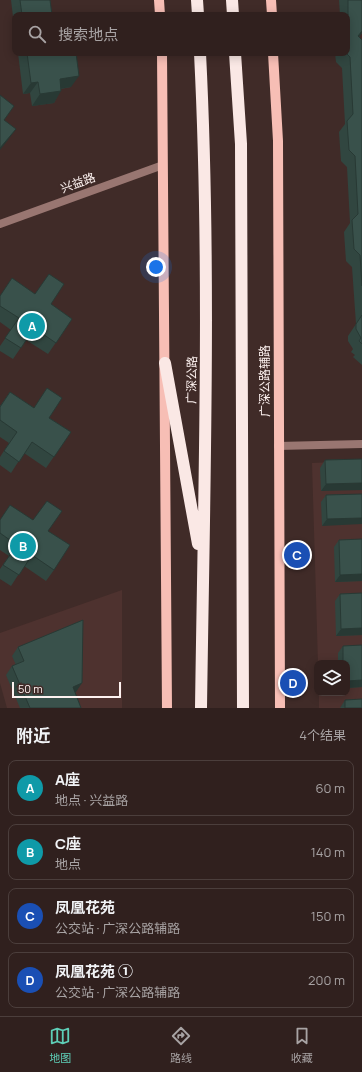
<!DOCTYPE html>
<html lang="zh">
<head>
<meta charset="utf-8">
<style>
	body { margin:0; font-family:Manrope,"Noto Sans SC",sans-serif; background:#382827; color:#f1f3f6 }
	.controls { position:absolute; right:12px; bottom:12px; display:grid; overflow:hidden; border-radius:8px; box-shadow:0 2px 10px #0003 }
	.controls button { width:36px; height:36px; display:grid; place-items:center; padding:0; border:0; border-bottom:1px solid #4b3e3c; background:#30201e; color:#f1f3f6; font:20px sans-serif }
	.scale { position:absolute; left:12px; bottom:10px; width:109px; box-sizing:border-box; padding-left:4px; border:2px solid #fdf2f0; border-top:0; font-size:11px; line-height:14px; white-space:nowrap; color:#fdf2f0; -webkit-text-stroke:3px #402b28; paint-order:stroke }
	.you { position:absolute; left:156px; top:267px; width:14px; height:14px; margin:-10px; border:3px solid #fff; border-radius:50%; background:#1a73e8; box-shadow:0 0 0 6px #1a73e833 }
	.badge { display:grid; place-items:center; width:26px; height:26px; border-radius:50%; background:#5eceb7; color:#fff; font-size:13px; font-weight:700 }
	.pin { position:absolute; translate:-50% -50%; border:2px solid #fff; box-shadow:0 1px 4px #0006 }
	.list { margin:0; padding:0; list-style:none }
	h2 { display:flex; justify-content:space-between; align-items:center; height:52px; margin:0; padding:0 16px; font-size:17px }
	h2 small { font-size:13px; font-weight:400; color:#a8a3a4 }
	.list li { display:grid; grid-template-columns:26px 1fr auto; gap:12px; align-items:center; box-sizing:border-box; height:56px; margin:0 8px 8px; padding:0 8px; border:1px solid #4b3e3c; border-radius:8px }
	.list b { display:block; font-size:15px; white-space:nowrap }
	.list p { margin:0; font-size:13px; white-space:nowrap; color:#a8a3a4 }
	.list em { font-size:13px; font-style:normal; color:#a8a3a4 }
	.icon { flex:none; width:22px; height:22px; fill:none; stroke:currentColor; stroke-width:2; stroke-linecap:round; stroke-linejoin:round }
	.map { position:relative; flex:none; width:362px; height:708px; overflow:hidden }
	.search { position:absolute; background:#30201e; box-shadow:0 2px 10px #0003; left:12px; right:12px; top:12px; height:44px; display:flex; align-items:center; gap:10px; box-sizing:border-box; padding:0 14px; border-radius:8px; color:#a8a3a4; font-size:15px }
	.sheet { height:308px; background:#30201e }
	nav { display:flex; justify-content:space-around; align-items:center; box-sizing:border-box; height:56px; border-top:1px solid #4b3e3c; background:#30201e; font-size:11px; color:#a8a3a4 }
	nav a { display:grid; justify-items:center; gap:2px }
	nav .on { color:#5eceb7 }
	.map>svg:first-child { display:block }
</style>
</head>
<body>
<div class="map">
<svg width="362" height="708" viewBox="0 0 362 708">
	<rect width="100%" height="100%" fill="#402b28"/>
	<path fill="#4e322f" d="M 362,461 L 362,708 L 319,708 L 319,693 L 347,693 L 347,663 L 318,663 L 312,463 Z
		M 122,590 L 122,708 L 7,708 L 0,683 L 0,633 Z"/>
	<g fill="none" stroke-linecap="round" stroke-linejoin="round">
		<path stroke="#997671" stroke-width="8" d="M 0,224 L 163,165
			M 278,446 L 362,444"/>
		<path stroke="#f7beb5" stroke-width="10" d="M 159,0 L 160,15
			M 271,0 L 272,15
			M 162,53 L 167,708
			M 273,53 L 278,141 L 280,708"/>
		<path stroke="#fae8e5" stroke-width="12" d="M 197,0 L 198,15
			M 232,0 L 233,15
			M 200,53 C 211,271 204,490 201,708
			M 235,53 L 241,144 L 243,708
			M 165,363 L 198,544"/>
	</g>
	<path fill="#314640" d="M 11,0 L 50,0 L 52,15 L 15,15 L 15,33 Z
		M 339,0 L 362,0 L 362,33 L 359,37 L 362,40 L 362,365 L 353,357 L 355,355 L 351,352 L 353,349 L 348,341 L 348,336 L 356,324 L 352,267 L 346,261 L 344,232 L 350,223 L 347,167 L 341,161 L 340,147 L 339,132 L 345,124 L 342,68 L 336,62 L 335,53 L 347,53 L 347,15 L 340,15 Z
		M 18,53 L 76,53 L 71,87 L 61,89 L 54,103 L 32,106 L 30,93 L 23,94 Z
		M 0,296 L 51,304 L 72,319 L 48,354 L 26,340 L 13,359 L 0,351 L 0,346 L 11,330 L 0,322 Z
		M 10,392 L 71,432 L 46,468 L 24,453 L 11,473 L 0,465 L 0,457 L 9,443 L 0,437 L 0,406 Z
		M 362,459 L 321,491 L 320,468 L 325,460 Z
		M 362,494 L 322,526 L 321,502 L 326,495 Z
		M 0,519 L 48,531 L 54,570 L 46,581 L 24,566 L 11,586 L 0,579 L 0,569 L 9,556 L 0,550 Z
		M 339,540 L 362,581 L 335,582 L 334,547 Z
		M 362,593 L 362,635 L 336,636 L 335,601 L 340,594 Z
		M 343,646 L 362,687 L 347,688 L 347,663 L 338,663 L 338,653 Z
		M 18,647 L 76,692 L 75,692 L 81,708 L 20,708 L 6,675 L 12,666 L 16,665 L 12,656 Z
		M 345,700 L 362,708 L 340,708 Z"/>
	<path fill="#283934" d="M 362,31 L 362,33 L 350,47 L 358,36 Z
		M 79,76 L 71,87 L 52,90 L 60,79 Z
		M 38,82 L 30,93 L 23,94 L 31,83 Z
		M 61,91 L 54,103 L 32,106 L 40,94 Z
		M 16,129 L 8,140 L 0,150 L 0,148 Z
		M 362,483 L 362,490 L 321,491 L 326,484 Z
		M 362,518 L 362,524 L 322,526 L 327,519 Z
		M 362,574 L 362,581 L 335,582 L 340,575 Z
		M 362,628 L 362,635 L 336,636 L 341,629 Z
		M 362,680 L 362,687 L 347,688 L 347,681 Z
		M 82,683 L 76,692 L 67,696 L 73,687 Z"/>
	<path fill="#39514b" stroke="#283934" d="M 20,0 L 50,0 L 52,15 L 22,15 Z
		M 348,0 L 362,0 L 362,31 L 358,36 L 362,40 L 362,286 L 360,255 L 354,249 L 352,220 L 358,214 L 355,156 L 349,150 L 348,136 L 347,121 L 353,114 L 350,57 L 346,53 L 347,53 L 347,17 L 348,15 Z
		M 27,53 L 76,53 L 79,76 L 60,79 L 61,91 L 40,94 L 38,82 L 31,83 Z
		M 0,95 L 14,106 L 4,120 L 16,129 L 0,148 Z
		M 49,274 L 64,284 L 51,304 L 72,319 L 56,343 L 34,328 L 21,348 L 5,338 L 19,318 L 0,306 L 0,296 L 12,278 L 35,294 Z
		M 362,315 L 362,344 L 359,341 L 361,338 L 356,329 L 356,324 Z
		M 47,388 L 62,398 L 49,418 L 71,432 L 54,457 L 32,442 L 19,462 L 4,451 L 17,432 L 0,420 L 0,407 L 10,392 L 34,408 Z
		M 362,459 L 362,483 L 326,484 L 325,460 Z
		M 362,494 L 362,518 L 327,519 L 326,495 Z
		M 47,501 L 62,511 L 48,531 L 70,545 L 54,570 L 32,555 L 19,575 L 3,565 L 17,545 L 0,533 L 0,520 L 10,505 L 33,520 Z
		M 362,539 L 362,574 L 340,575 L 339,540 Z
		M 362,593 L 362,628 L 341,629 L 340,594 Z
		M 83,620 L 82,683 L 73,687 L 81,708 L 30,708 L 12,666 L 24,661 L 18,647 Z
		M 362,645 L 362,680 L 347,681 L 347,663 L 343,663 L 343,646 Z
		M 362,699 L 362,708 L 345,708 L 345,700 Z"/>
	<g text-anchor="middle" stroke-width="4" stroke-linejoin="round" paint-order="stroke">
		<g font-size="12" fill="#fdf2f0" stroke="#402b28">
			<text transform="translate(78 183) rotate(-20)" y="4">兴益路</text>
			<text transform="translate(192 380) rotate(-89)" y="4">广深公路</text>
			<text transform="translate(265 381) rotate(-90)" y="4">广深公路辅路</text>
		</g>
	</g>
</svg>
<div class="controls">
<button><svg class="icon" aria-label="layers" viewBox="0 0 24 24"><path d="M12 4l9 5-9 5-9-5zM3 14l9 5 9-5"/></svg></button>
</div>
<div class="scale">50 m</div>
<div class="you"></div>
<div class="pin badge" style="left:32px;top:326px;background:#0f9aa8">A</div>
<div class="pin badge" style="left:23px;top:546px;background:#0f9aa8">B</div>
<div class="pin badge" style="left:297px;top:555px;background:#1a4fb4">C</div>
<div class="pin badge" style="left:293px;top:683px;background:#1a4fb4">D</div>
<div class="search"><svg class="icon" aria-label="search" viewBox="0 0 24 24"><circle cx="10" cy="10" r="6"/><path d="M15 15l6 6"/></svg>搜索地点</div>
</div>
<section class="sheet">
<h2>附近<small>4个结果</small></h2>
<ul class="list">
<li><span class="badge" style="background:#0f9aa8">A</span><div><b>A座</b><p>地点 · 兴益路</p></div><em>60 m</em></li>
<li><span class="badge" style="background:#0f9aa8">B</span><div><b>C座</b><p>地点</p></div><em>140 m</em></li>
<li><span class="badge" style="background:#1a4fb4">C</span><div><b>凤凰花苑</b><p>公交站 · 广深公路辅路</p></div><em>150 m</em></li>
<li><span class="badge" style="background:#1a4fb4">D</span><div><b>凤凰花苑 ①</b><p>公交站 · 广深公路辅路</p></div><em>200 m</em></li>
</ul>
</section>
<nav>
<a class="on"><svg class="icon" aria-label="map" viewBox="0 0 24 24"><path d="M3 6l6-2 6 2 6-2v14l-6 2-6-2-6 2zM9 4v14M15 6v14"/></svg>地图</a>
<a><svg class="icon" aria-label="directions" viewBox="0 0 24 24"><path d="M12 3l9 9-9 9-9-9zM9 14v-3h6M13 9l2 2-2 2"/></svg>路线</a>
<a><svg class="icon" aria-label="saved" viewBox="0 0 24 24"><path d="M7 4h10v16l-5-4-5 4z"/></svg>收藏</a>
</nav>
</body>
</html>
